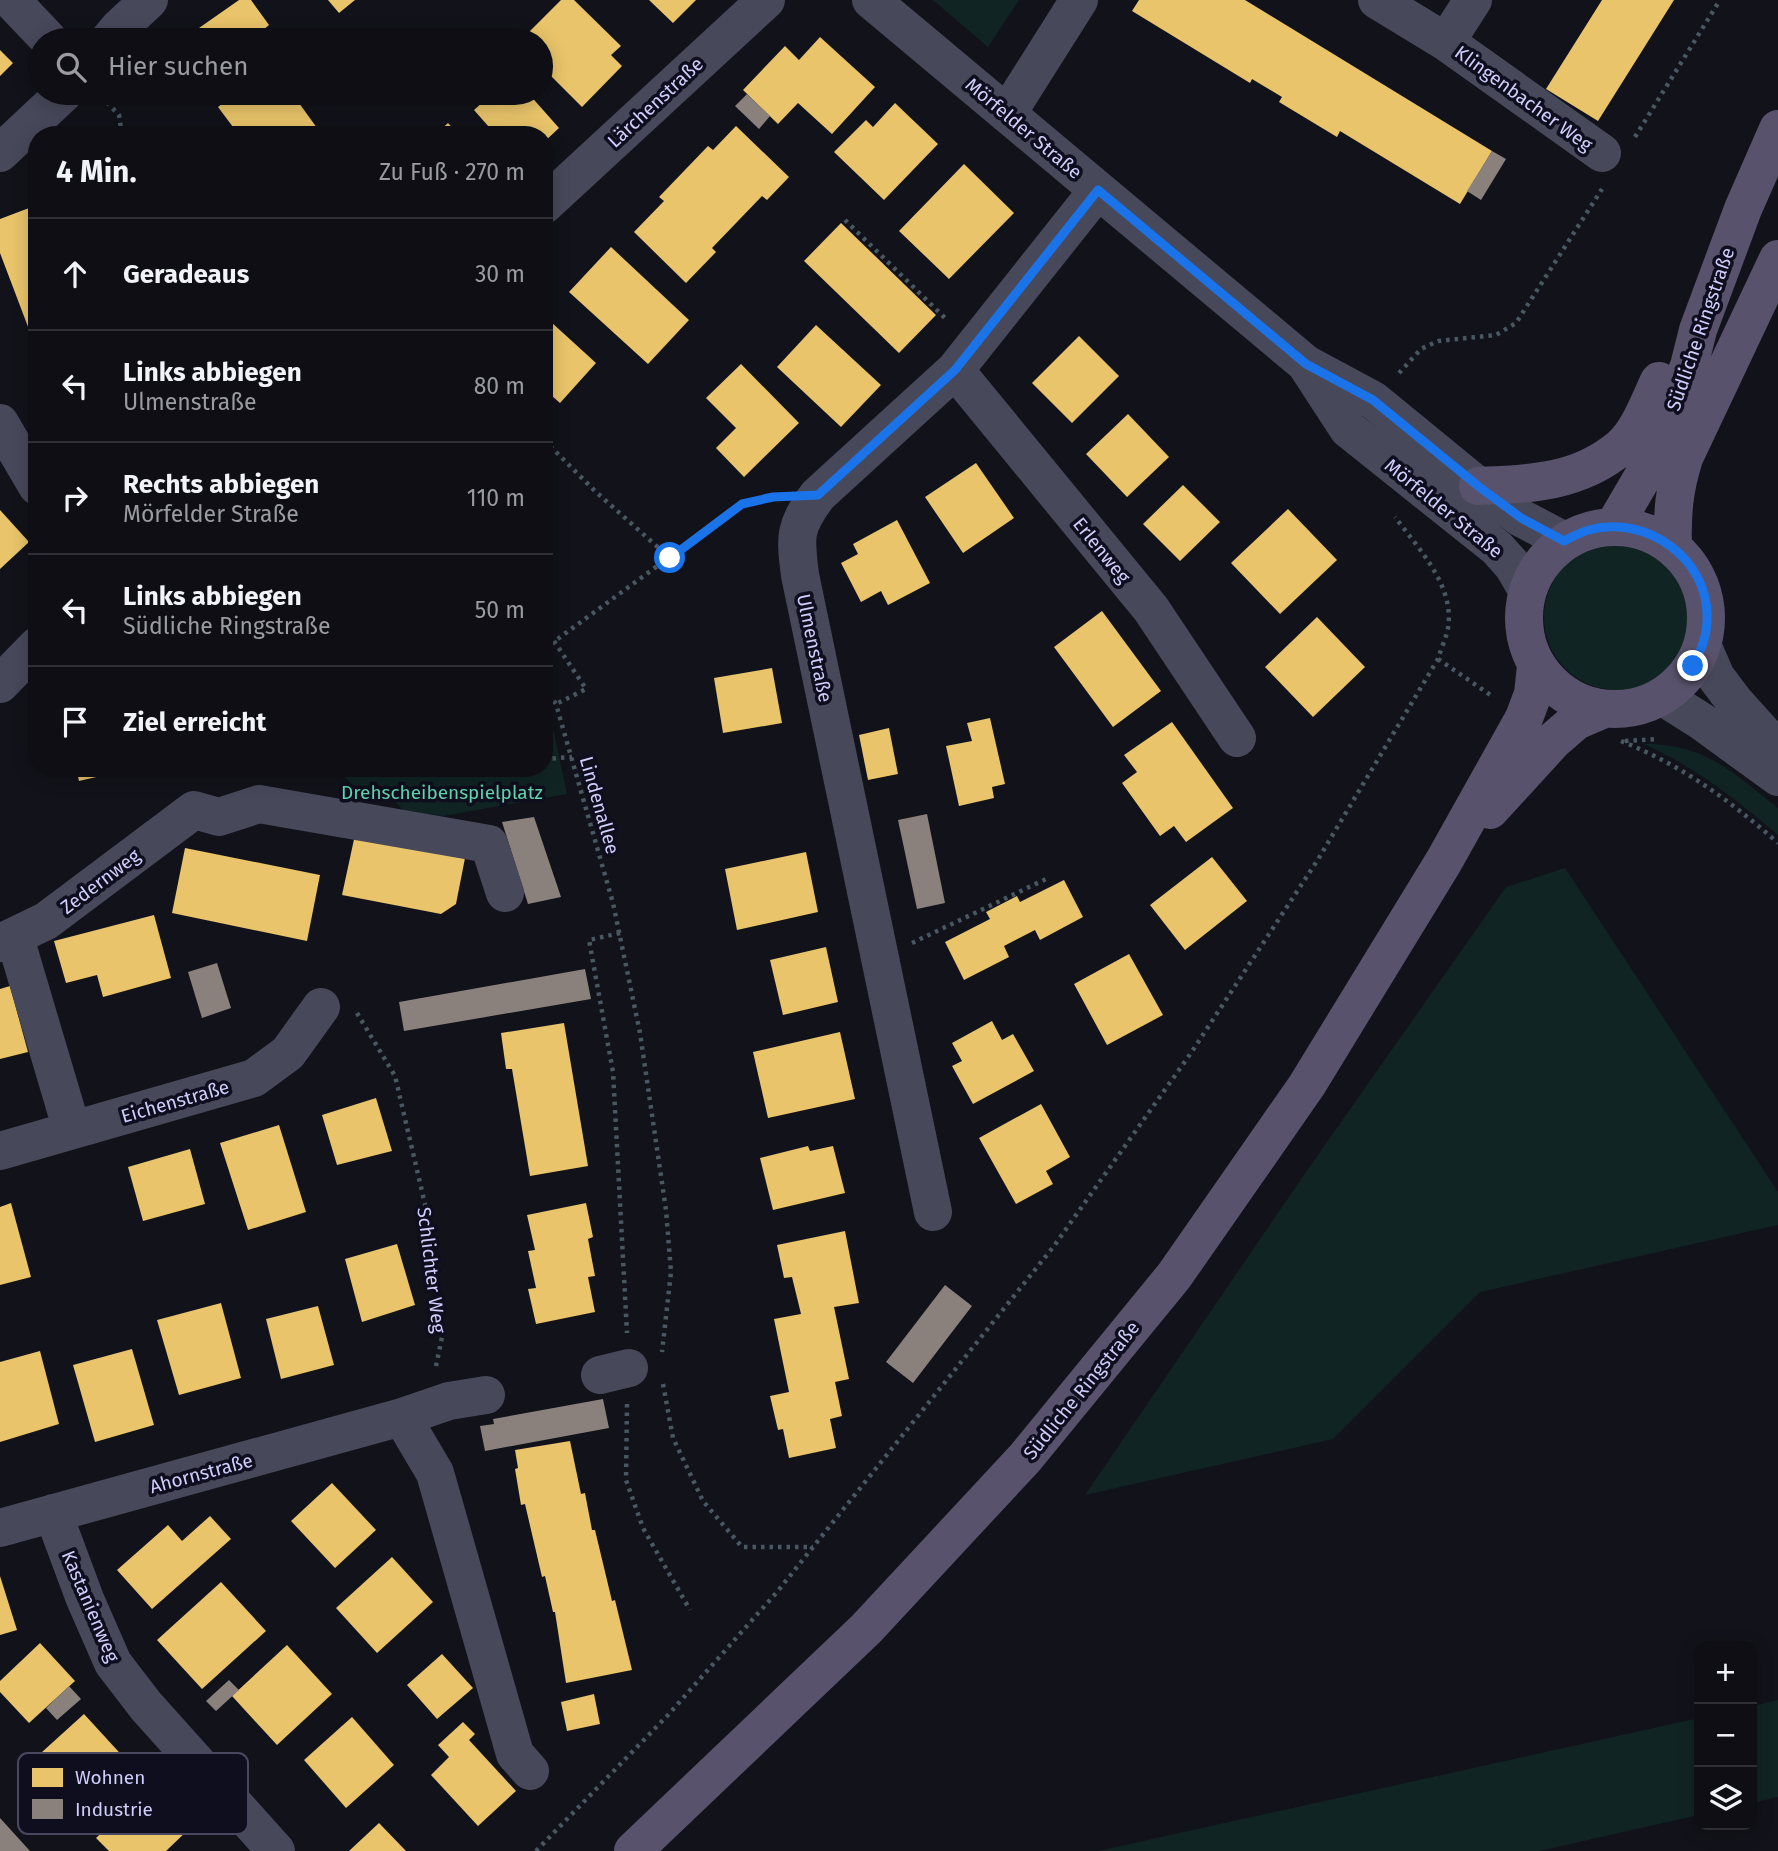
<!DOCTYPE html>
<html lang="de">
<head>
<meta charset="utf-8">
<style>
	body { margin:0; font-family:"Fira Sans",sans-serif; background:#17171d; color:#f1f3f6 }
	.controls { position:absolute; right:21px; bottom:21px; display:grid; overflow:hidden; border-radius:14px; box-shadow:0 4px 18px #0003 }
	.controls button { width:63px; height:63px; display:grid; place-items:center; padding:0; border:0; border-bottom:2px solid #2e2e34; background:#0e0e14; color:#f1f3f6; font:35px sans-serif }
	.stop { position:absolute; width:21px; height:21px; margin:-16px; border:5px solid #1a73e8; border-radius:50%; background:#fff }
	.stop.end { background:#1a73e8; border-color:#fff; box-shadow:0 2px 7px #0008 }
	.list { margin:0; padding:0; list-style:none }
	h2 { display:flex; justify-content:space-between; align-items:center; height:91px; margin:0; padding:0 28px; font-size:30px }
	h2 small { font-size:23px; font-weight:400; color:#9b9ca0 }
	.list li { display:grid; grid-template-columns:46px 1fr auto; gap:21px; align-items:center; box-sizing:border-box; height:112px; padding:0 28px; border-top:2px solid #2e2e34 }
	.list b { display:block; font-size:26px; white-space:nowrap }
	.list p { margin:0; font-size:23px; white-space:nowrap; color:#9b9ca0 }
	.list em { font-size:23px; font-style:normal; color:#9b9ca0 }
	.icon { flex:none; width:38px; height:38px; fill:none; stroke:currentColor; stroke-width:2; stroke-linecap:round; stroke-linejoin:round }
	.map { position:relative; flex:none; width:1778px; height:1851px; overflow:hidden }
	.search { position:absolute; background:#0e0e14; box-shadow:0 4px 18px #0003; left:28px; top:28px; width:525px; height:77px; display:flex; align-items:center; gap:18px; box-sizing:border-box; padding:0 24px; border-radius:38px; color:#9b9ca0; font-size:26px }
	.panel { position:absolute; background:#0e0e14; box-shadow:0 4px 18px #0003; left:28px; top:126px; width:525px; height:651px; border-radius:28px }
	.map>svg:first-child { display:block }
</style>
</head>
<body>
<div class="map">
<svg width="1778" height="1851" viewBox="0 0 1778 1851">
	<rect width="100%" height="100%" fill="#12121a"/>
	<path fill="#112424" d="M 933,0 L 1019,0 L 988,47 Z
		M1544 617a73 73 0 1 1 146 0a73 73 0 1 1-146 0Z
		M 544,712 L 554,732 L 567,794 L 443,816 L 404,811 L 378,784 L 361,795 L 337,768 L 544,768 Z
		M 1644,744 C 1706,744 1732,772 1778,808 L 1778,835 C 1733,797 1698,769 1644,744 Z
		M 1565,868 L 1778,1192 L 1778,1225 L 1480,1292 L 1333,1439 L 1085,1495 L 1306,1172 L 1506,887 Z
		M 1778,1700 L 1778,1797 L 1752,1803 L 1752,1706 Z
		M 1699,1718 L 1699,1815 L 1539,1851 L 1098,1851 Z"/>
	<path fill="#e9c46a" d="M 239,0 L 251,0 L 269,25 L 262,31 L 269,40 L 193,40 L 189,35 Z
		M 328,0 L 355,0 L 339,13 Z
		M 561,0 L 574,0 L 621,46 L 611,55 L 622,66 L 582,107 L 541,66 L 541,40 L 521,40 Z
		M 649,0 L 696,0 L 673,23 Z
		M 1139,0 L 1245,0 L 1492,151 L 1460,204 L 1340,131 L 1337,137 L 1279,102 L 1282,97 L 1252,79 L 1250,83 L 1132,11 Z
		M 1602,0 L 1674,0 L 1598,121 L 1546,89 Z
		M 820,37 L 875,87 L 832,134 L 798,103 L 778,124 L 743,90 L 785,46 L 799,60 Z
		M 0,50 L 13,63 L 0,76 Z
		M 222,93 L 299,93 L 294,96 L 317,128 L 307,135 L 239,135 L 218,107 L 227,100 Z
		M 493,93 L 528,93 L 559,128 L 544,142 L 544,135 L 496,135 L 474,110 Z
		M 895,103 L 938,144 L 884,200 L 834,152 L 866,120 L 873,127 Z
		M 448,123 L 459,135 L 435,135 Z
		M 736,126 L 789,177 L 767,200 L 762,196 L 712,248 L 716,252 L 686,283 L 634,232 L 664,201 L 659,197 L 708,146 L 713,150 Z
		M 964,164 L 1014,213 L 949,279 L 899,231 Z
		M 37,205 L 37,330 L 30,332 L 0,253 L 0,219 Z
		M 841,223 L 936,315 L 899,353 L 804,261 Z
		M 611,247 L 689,320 L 648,364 L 569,292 Z
		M 551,322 L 596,363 L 560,403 L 544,389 L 544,329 Z
		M 816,325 L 881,385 L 841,427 L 777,367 Z
		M 1079,336 L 1119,376 L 1072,423 L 1032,383 Z
		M 741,364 L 799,423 L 744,477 L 716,448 L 736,428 L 706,398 Z
		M 1128,414 L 1169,457 L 1127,497 L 1086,454 Z
		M 976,463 L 1014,518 L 963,553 L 925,497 Z
		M 1183,485 L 1220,522 L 1180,561 L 1143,524 Z
		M 1288,509 L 1337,560 L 1280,614 L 1231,563 Z
		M 0,510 L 29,542 L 0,569 Z
		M 897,520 L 930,583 L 888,605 L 881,591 L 861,602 L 841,563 L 858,554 L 853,544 Z
		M 1102,611 L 1161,691 L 1113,727 L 1054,647 Z
		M 1317,617 L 1365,667 L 1313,717 L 1265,667 Z
		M 772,668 L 782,723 L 723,733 L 714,678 Z
		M 990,718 L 1005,784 L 992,787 L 994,798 L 959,806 L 946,746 L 972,741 L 967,723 Z
		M 1172,722 L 1233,808 L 1186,842 L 1174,826 L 1160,836 L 1122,783 L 1137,772 L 1124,755 Z
		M 889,728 L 898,774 L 868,780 L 859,735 Z
		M 76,768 L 131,768 L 131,769 L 79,781 Z
		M 356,830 L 466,853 L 456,904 L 441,914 L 342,895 Z
		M 185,848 L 320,875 L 307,941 L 172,913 Z
		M 806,852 L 818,912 L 737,930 L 725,869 Z
		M 1212,857 L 1247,901 L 1185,950 L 1150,905 Z
		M 1064,880 L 1083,917 L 1040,940 L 1035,930 L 1004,946 L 1009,957 L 964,980 L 945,942 L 990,919 L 986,912 L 1017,896 L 1020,902 Z
		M 154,915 L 171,978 L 103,997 L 97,975 L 66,983 L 54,941 Z
		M 826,947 L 838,1002 L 783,1015 L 770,960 Z
		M 1129,954 L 1163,1015 L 1107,1045 L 1074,984 Z
		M 10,986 L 28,1052 L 0,1059 L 0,989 Z
		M 992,1021 L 1002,1040 L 1013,1034 L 1034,1071 L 973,1104 L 952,1066 L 962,1061 L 952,1043 Z
		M 564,1023 L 588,1166 L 530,1176 L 512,1069 L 506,1069 L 501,1033 Z
		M 840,1032 L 855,1099 L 768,1118 L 753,1052 Z
		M 376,1098 L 392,1151 L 337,1165 L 322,1115 Z
		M 1041,1104 L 1070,1157 L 1046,1171 L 1053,1184 L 1016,1204 L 979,1138 Z
		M 279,1125 L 306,1212 L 248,1230 L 220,1143 Z
		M 808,1146 L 810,1151 L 833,1146 L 845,1193 L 773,1210 L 760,1158 Z
		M 190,1149 L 205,1204 L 143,1221 L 128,1167 Z
		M 11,1203 L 31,1277 L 0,1285 L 0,1207 Z
		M 586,1203 L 593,1237 L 588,1239 L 595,1276 L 588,1277 L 595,1312 L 536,1324 L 528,1289 L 536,1288 L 528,1251 L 535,1250 L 527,1215 Z
		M 845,1231 L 859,1303 L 834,1307 L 849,1379 L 835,1382 L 842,1416 L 830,1419 L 836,1448 L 789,1458 L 783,1429 L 778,1430 L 770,1396 L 789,1392 L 774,1319 L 801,1314 L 792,1277 L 784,1278 L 777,1245 Z
		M 397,1244 L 415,1305 L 362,1322 L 345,1259 Z
		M 221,1303 L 241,1378 L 179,1395 L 157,1320 Z
		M 318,1306 L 334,1365 L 281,1379 L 266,1319 Z
		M 132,1349 L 154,1425 L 95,1442 L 73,1365 Z
		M 40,1351 L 59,1424 L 0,1442 L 0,1362 Z
		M 570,1441 L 581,1494 L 585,1493 L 592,1530 L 595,1530 L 612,1601 L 615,1600 L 632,1670 L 566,1683 L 555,1612 L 553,1612 L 545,1576 L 542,1577 L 525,1504 L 521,1505 L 515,1469 L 518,1468 L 515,1450 Z
		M 332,1483 L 376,1530 L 335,1568 L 291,1521 Z
		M 210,1516 L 231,1539 L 152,1609 L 117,1570 L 168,1525 L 182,1541 Z
		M 392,1557 L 433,1602 L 377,1653 L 336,1608 Z
		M 0,1576 L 17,1630 L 0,1635 Z
		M 221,1582 L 266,1631 L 202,1689 L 157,1640 Z
		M 40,1643 L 75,1681 L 29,1723 L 0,1692 L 0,1681 Z
		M 287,1645 L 332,1694 L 277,1745 L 232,1696 Z
		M 442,1654 L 473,1688 L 437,1719 L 407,1685 Z
		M 594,1694 L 600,1724 L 567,1731 L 561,1702 Z
		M 84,1714 L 128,1762 L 75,1811 L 31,1762 Z
		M 352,1717 L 394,1765 L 346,1808 L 304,1760 Z
		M 463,1722 L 475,1734 L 469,1740 L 516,1791 L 478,1826 L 431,1775 L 449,1757 L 438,1745 Z
		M 149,1787 L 189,1829 L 166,1851 L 109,1851 L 96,1838 Z
		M 379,1823 L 406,1851 L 349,1851 Z"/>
	<path fill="#8a817c" d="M 747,94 L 770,116 L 759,129 L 735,106 Z
		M 1492,151 L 1506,159 L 1481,200 L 1467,191 Z
		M 927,814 L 945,903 L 917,909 L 898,820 Z
		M 534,817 L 561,897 L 528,904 L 502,822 Z
		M 217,963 L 231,1008 L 202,1018 L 188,972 Z
		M 585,969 L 591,999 L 404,1031 L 399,1002 Z
		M 945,1285 L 972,1306 L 913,1383 L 886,1362 Z
		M 603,1399 L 609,1428 L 485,1451 L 480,1426 L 494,1424 L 493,1419 Z
		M 229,1680 L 239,1690 L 216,1711 L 206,1701 Z
		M 69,1686 L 81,1699 L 57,1720 L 46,1708 Z
		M 0,1818 L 30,1851 L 0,1851 Z"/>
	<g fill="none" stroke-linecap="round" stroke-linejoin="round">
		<path stroke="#485761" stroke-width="4.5" stroke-dasharray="3.5 5" stroke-linecap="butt" d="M 101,96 L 119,115 L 122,135
			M 1635,137 L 1720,0
			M 845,220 L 947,320
			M 1399,373 L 1421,349 L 1438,341 L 1496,335 L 1516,323 L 1602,189
			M 544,440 L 596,492 L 670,558
			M 554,641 L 586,689 L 556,704
			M 544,649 L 742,504 L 772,497
			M 1438,659 L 1492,696
			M 544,687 L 556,704 L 613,903 L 640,1033 L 666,1210 L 671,1272 L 662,1352
			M 1621,741 C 1683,766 1728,799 1778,843
			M 1625,741 L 1658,739
			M 544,759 L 572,757
			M 620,933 L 589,940 L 613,1072 L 627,1333
			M 912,943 L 1046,879
			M 357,1013 L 395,1076 L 428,1217 L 442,1337 L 436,1366
			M 663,1384 L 673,1438 L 703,1501 L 742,1547 L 813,1547
			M 627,1404 L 626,1480 L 643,1528 L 690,1610
			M 536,1851 L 668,1715 L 777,1592 L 1054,1246 L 1191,1053 L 1317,861 L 1438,659 C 1441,649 1446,638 1448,628 C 1455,586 1418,548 1395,517"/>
		<path stroke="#47485a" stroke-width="38" d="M 11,0 L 49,40
			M 871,0 L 1306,364 L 1373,400 L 1478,486 L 1521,518 L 1565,541
			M 1377,0 L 1446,42 L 1602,153
			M 109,40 L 119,28 L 149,0
			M 1446,42 L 1473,0
			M 1007,114 L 1079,0
			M 0,153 L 64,93
			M 544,205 L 766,0
			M 1307,366 L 1348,429 L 1497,548 L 1513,566 L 1527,590
			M 955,370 L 1151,609 L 1237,738
			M 0,423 L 37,486
			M 1703,647 L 1716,677 L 1734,701 L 1778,750
			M 0,684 L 37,646
			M 1663,697 L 1701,721 L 1778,777
			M 15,938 L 72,1130
			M 0,943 L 46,921 L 194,810 L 219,817 L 259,804 L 489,844 L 505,893
			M 0,1151 L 254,1078 L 288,1053 L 321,1007
			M 933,1212 L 800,575 C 795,536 794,527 818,495 L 955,370 L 1098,190
			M 600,1375 L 629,1368
			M 402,1417 L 435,1473 L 515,1754 L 530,1771
			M 53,1513 L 85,1599 L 113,1663 L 146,1706 L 276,1851
			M 0,1528 L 402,1417 L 449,1401 L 486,1395"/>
		<path stroke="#59526c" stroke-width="38" d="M 1478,486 C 1530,484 1578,483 1621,447 C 1639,431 1649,402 1659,381
			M 1614,526 L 1649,466 L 1689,366 L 1698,330 L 1743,209 L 1778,129
			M1524 618a91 91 0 1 1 182 0a91 91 0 1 1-182 0Z
			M 1673,547 C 1672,513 1674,490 1684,458 L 1778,259
			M 1490,810 L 1554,740 L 1576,721 L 1604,709
			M 633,1851 L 866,1629 L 1025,1458 L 1174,1276 L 1307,1085 L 1444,861 L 1524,718 L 1533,694 L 1536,666"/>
	</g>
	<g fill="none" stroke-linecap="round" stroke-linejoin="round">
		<path stroke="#1a73e8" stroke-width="9" d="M 670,558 L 742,504 L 773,497 L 818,495 L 955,370 L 1098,190 L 1306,364 L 1373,400 L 1478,486 L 1521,518 L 1564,541 C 1572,537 1581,532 1589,530 C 1646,514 1710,559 1707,620 C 1707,637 1700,652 1693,666"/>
	</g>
	<g text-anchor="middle" stroke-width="7" stroke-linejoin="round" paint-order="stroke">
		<g font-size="19" fill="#d0cefb" stroke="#0f0e1e">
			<text transform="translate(1524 98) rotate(36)" y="7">Klingenbacher Weg</text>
			<text transform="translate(655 102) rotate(-43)" y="7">Lärchenstraße</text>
			<text transform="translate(1024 128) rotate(40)" y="7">Mörfelder Straße</text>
			<text transform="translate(1700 329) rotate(-71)" y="7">Südliche Ringstraße</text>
			<text transform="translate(1444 508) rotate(39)" y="7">Mörfelder Straße</text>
			<text transform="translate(1102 550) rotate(51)" y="7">Erlenweg</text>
			<text transform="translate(815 648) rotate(78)" y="7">Ulmenstraße</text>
			<text transform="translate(600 805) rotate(74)" y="7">Lindenallee</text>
			<text transform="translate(100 881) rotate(-37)" y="7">Zedernweg</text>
			<text transform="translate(175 1101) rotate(-16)" y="7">Eichenstraße</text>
			<text transform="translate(432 1270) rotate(83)" y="7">Schlichter Weg</text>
			<text transform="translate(1081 1390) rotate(-51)" y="7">Südliche Ringstraße</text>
			<text transform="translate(201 1473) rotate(-15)" y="7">Ahornstraße</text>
			<text transform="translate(91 1606) rotate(67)" y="7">Kastanienweg</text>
		</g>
		<g font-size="19" fill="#61d5ae" stroke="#0f0e1e">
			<text x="442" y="799">Drehscheibenspielplatz</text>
		</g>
	</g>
	<rect x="18" y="1753" width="230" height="81" rx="10" fill="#0f0e1e" stroke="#494860" stroke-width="2"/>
	<rect x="32" y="1768" width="31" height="19" fill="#e9c46a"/>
	<rect x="32" y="1799" width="31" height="20" fill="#8a817c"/>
	<g font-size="19" fill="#d0cefb">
		<text x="75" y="1784">Wohnen</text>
		<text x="75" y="1816">Industrie</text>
	</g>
</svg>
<div class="controls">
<button>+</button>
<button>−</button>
<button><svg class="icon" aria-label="layers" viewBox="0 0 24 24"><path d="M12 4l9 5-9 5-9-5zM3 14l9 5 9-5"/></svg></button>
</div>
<div class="stop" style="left:670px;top:558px"></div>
<div class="stop end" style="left:1693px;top:666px"></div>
<div class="search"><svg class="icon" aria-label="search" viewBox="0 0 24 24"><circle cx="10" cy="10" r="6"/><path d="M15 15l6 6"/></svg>Hier suchen</div>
<section class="panel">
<h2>4 Min.<small>Zu Fuß · 270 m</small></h2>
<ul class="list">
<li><svg class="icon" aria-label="ahead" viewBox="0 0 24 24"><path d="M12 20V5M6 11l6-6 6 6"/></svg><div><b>Geradeaus</b></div><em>30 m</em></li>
<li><svg class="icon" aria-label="left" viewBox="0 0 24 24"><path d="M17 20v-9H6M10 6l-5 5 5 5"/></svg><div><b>Links abbiegen</b><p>Ulmenstraße</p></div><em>80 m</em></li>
<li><svg class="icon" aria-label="right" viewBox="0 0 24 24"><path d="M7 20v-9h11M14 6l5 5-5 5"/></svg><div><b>Rechts abbiegen</b><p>Mörfelder Straße</p></div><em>110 m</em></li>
<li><svg class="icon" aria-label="left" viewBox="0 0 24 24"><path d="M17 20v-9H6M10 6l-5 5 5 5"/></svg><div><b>Links abbiegen</b><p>Südliche Ringstraße</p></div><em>50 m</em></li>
<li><svg class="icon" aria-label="arrive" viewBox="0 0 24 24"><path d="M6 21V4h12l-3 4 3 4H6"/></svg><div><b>Ziel erreicht</b></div></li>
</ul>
</section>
</div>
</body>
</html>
